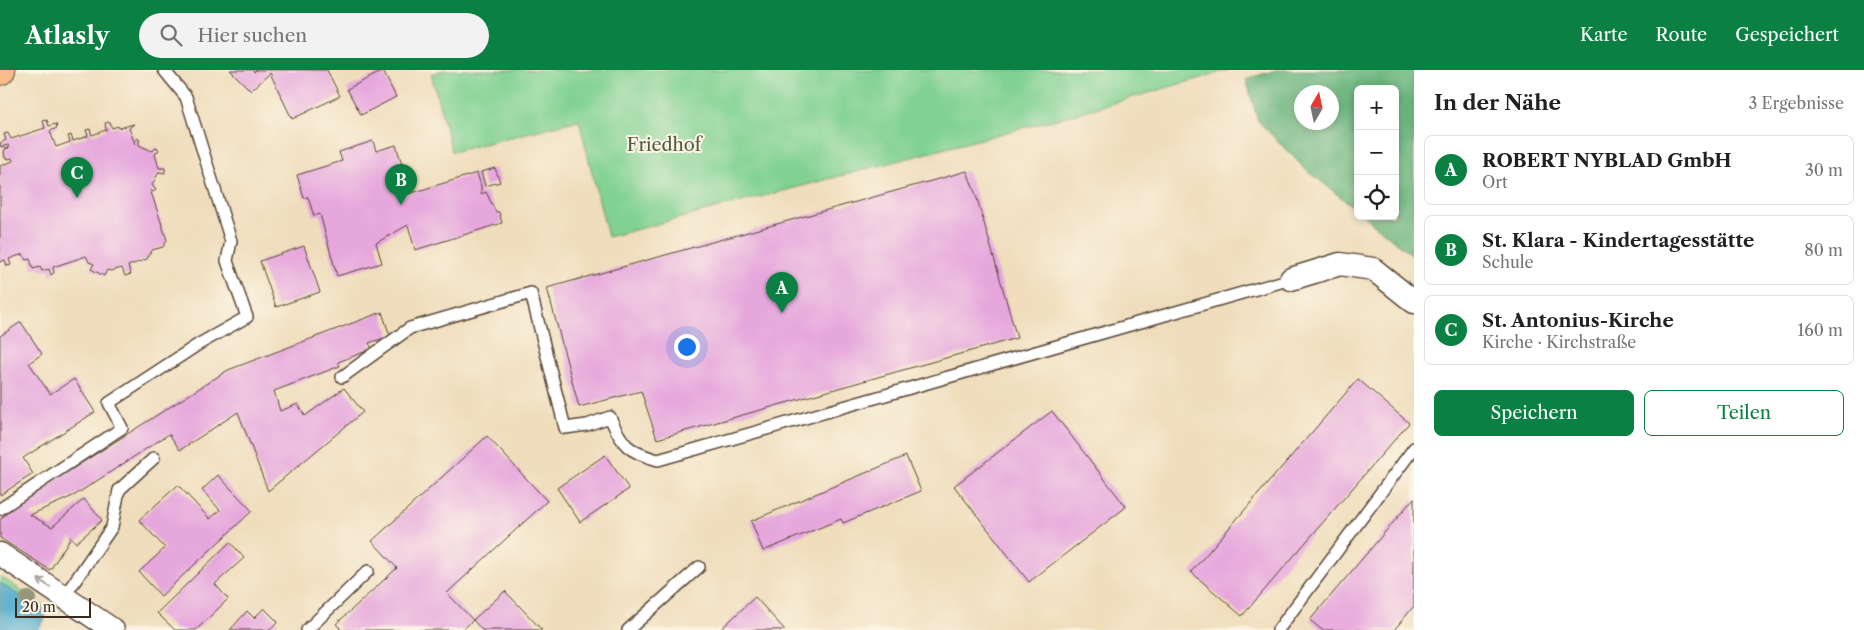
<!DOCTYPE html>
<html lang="de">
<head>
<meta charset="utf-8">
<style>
	body { margin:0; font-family:"Libre Caslon Text",serif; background:#f2f2f2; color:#202124 }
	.controls { position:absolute; right:15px; top:15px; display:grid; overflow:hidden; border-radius:8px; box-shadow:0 2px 8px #0003 }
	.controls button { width:45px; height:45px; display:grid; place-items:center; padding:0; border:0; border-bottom:1px solid #e0e0e0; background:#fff; color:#202124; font:25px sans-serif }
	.compass { position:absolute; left:1294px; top:15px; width:45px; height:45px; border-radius:50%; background:#fff; box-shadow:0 2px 8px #0003; rotate:9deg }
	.scale { position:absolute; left:15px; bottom:12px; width:76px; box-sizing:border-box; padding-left:5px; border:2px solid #3b2a1e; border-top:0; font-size:14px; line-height:18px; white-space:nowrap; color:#3b2a1e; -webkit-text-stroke:4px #fcf5e5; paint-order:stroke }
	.you { position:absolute; left:686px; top:276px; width:18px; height:18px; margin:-12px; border:4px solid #fff; border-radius:50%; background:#1a73e8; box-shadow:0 0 0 8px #1a73e833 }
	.badge { display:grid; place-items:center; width:32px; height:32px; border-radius:50%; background:#0b8043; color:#fff; font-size:16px; font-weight:700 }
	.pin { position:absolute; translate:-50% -41px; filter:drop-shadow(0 1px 2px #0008) }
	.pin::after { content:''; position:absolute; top:26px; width:18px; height:15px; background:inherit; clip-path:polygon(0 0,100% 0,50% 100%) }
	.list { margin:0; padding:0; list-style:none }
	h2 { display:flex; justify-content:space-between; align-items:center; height:65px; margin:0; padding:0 20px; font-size:21px }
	h2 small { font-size:16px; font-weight:400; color:#757577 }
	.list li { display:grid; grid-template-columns:32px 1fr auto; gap:15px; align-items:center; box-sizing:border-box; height:70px; margin:0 10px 10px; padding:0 10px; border:1px solid #e0e0e0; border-radius:8px }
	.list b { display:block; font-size:19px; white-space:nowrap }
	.list p { margin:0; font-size:16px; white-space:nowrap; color:#757577 }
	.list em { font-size:16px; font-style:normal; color:#757577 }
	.actions { display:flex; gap:10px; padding:15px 20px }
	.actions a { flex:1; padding:11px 0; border:1px solid #0b8043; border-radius:8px; text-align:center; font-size:18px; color:#0b8043 }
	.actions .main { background:#0b8043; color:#fff }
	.icon { flex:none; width:28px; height:28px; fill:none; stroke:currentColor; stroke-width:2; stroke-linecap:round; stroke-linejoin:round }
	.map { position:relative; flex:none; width:1414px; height:560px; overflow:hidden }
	header { display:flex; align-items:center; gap:30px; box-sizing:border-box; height:70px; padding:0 25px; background:#0b8043; color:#fff }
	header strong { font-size:24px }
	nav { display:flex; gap:28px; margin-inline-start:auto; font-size:18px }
	.search { width:350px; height:45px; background:#f2f2f2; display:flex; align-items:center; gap:12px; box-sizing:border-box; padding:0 18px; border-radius:28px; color:#757577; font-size:19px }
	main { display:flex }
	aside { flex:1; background:#fff }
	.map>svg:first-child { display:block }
</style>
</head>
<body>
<header>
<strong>Atlasly</strong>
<div class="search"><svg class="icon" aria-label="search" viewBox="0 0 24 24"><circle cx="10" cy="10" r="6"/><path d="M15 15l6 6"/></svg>Hier suchen</div>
<nav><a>Karte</a><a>Route</a><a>Gespeichert</a></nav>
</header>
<main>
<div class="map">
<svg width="1414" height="560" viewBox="0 0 1414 560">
	<rect width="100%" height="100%" fill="#fcf5e5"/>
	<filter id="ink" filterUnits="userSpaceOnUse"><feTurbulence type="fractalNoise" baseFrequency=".02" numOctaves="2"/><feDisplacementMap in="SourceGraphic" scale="10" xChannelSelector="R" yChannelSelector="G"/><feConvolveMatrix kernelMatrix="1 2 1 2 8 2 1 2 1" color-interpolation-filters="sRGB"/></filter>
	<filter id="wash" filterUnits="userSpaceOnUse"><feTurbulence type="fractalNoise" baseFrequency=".0096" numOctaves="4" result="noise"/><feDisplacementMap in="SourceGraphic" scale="20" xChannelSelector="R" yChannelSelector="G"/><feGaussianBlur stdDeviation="1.12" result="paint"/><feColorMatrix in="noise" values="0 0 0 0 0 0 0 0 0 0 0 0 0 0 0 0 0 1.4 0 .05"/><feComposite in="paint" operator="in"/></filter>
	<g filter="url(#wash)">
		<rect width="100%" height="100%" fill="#efddbb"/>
		<path fill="#80d192" stroke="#5e7e58" d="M 443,0 L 1229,0 L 1053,50 L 608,167 L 579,50 L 452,82 L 431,4 Z
			M 0,506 L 44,536 L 42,540 L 45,543 L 45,549 L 38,560 L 0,560 Z"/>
		<path fill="#68b37c" stroke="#526e4d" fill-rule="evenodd" d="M 1276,0 L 1414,0 L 1414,187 L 1364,146 L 1395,146 L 1395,19 L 1358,19 L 1358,141 L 1303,97 L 1258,51 L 1246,9 ZM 1302,22 L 1332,22 L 1332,52 L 1302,52 Z"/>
		<path fill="#4daacc" stroke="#446a75" d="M 0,513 L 45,543 L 45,549 L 38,560 L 3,560 L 0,558 Z"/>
		<g id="blocks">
			<path fill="#e6a7dd" d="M 230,0 L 253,0 L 254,2 L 256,0 L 327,0 L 340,26 L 292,49 L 270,3 L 251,21 Z
				M 383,1 L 396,27 L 361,45 L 347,19 Z
				M 47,50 L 49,56 L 56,54 L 57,58 L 50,61 L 56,77 L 70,72 L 68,66 L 71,65 L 73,71 L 88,66 L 86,60 L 90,59 L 92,65 L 106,60 L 105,53 L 109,52 L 112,58 L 118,56 L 119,58 L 134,54 L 129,58 L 135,74 L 136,68 L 139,69 L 139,75 L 152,81 L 157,77 L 159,80 L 155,84 L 159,98 L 165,98 L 165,103 L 159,102 L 152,115 L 156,120 L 153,122 L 150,119 L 167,170 L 163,177 L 152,180 L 147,189 L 128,196 L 131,204 L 125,206 L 122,198 L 111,201 L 107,200 L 104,206 L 91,199 L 94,194 L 89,192 L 86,186 L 53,197 L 54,203 L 51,205 L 49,199 L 42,201 L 40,197 L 33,199 L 30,189 L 26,190 L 23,184 L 9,189 L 11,195 L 7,196 L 5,190 L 0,192 L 0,96 L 13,91 L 12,88 L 8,89 L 5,88 L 4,83 L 5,79 L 9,78 L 8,75 L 1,77 L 0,73 L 6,70 L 4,64 L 8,63 L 11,69 L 45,58 L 43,51 Z
				M 373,71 L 376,81 L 396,75 L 409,117 L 403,119 L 405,125 L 477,103 L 481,116 L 481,124 L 486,122 L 496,142 L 499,142 L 502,153 L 415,180 L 408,155 L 376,173 L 382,193 L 337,206 L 320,144 L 314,146 L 308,127 L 304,128 L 297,105 L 342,91 L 339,82 Z
				M 495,98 L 500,112 L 485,116 L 481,102 Z
				M 967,101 L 976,125 L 1017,268 L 657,369 L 641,321 L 579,337 L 547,218 Z
				M 304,176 L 320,222 L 276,237 L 260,191 Z
				M 382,242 L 390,266 L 369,273 L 372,279 L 338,292 L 340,296 L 274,321 L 280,341 L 298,334 L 305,346 L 344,318 L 363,342 L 268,421 L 238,342 L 180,380 L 169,364 L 75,425 L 30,445 L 52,457 L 84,429 L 102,450 L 76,473 L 71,467 L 50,500 L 0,468 L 0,450 L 14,436 L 228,300 Z
				M 21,252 L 42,284 L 29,293 L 50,324 L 74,309 L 95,342 L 23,388 L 33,404 L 0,425 L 0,266 Z
				M 1358,309 L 1409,353 L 1242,546 L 1191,502 Z
				M 1052,341 L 1126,437 L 1029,512 L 954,416 Z
				M 487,366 L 547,431 L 447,523 L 473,550 L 462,560 L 339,560 L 340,558 L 336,554 L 397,498 L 372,471 Z
				M 605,385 L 629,419 L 580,452 L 557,418 Z
				M 906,386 L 921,421 L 843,453 L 841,449 L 763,481 L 751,451 Z
				M 218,405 L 252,441 L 161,526 L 139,502 L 165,478 L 139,450 L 178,415 L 210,449 L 220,440 L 202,420 Z
				M 1414,428 L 1414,536 L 1394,560 L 1322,560 L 1310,550 Z
				M 230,472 L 244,488 L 215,514 L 228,529 L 196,560 L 175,560 L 157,543 Z
				M 505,521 L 542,560 L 482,560 L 473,550 Z
				M 755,527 L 785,560 L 720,560 Z
				M 264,538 L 278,552 L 270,560 L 230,560 L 247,541 L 254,548 Z"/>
		</g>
	</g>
	<g filter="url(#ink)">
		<use href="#blocks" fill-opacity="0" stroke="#564536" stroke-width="1"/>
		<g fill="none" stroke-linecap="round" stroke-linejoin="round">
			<g stroke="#564536" stroke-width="14">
				<path id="service" d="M 342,307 L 410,258 L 531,223 L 565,358 L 587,355 L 610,347 C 622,375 628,382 658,390 L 1291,209
					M 0,439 L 122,358 L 109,333 L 199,274 L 247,247 L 227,191 L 231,171 L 186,27 L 164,0
					M 64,527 L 112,457 L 119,420 L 154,388
					M 307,560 L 368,501
					M 628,560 L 699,497
					M 1278,560 L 1414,378"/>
			</g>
			<g stroke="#564536" stroke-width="25">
				<path id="minor" d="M 1291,209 L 1340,194 L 1373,199 L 1414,232
					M 0,484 L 113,560"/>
			</g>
			<g stroke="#564536" stroke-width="30">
				<path id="primary" d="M 0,1 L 1,0"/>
			</g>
			<use href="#service" stroke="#fff" stroke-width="11"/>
			<use href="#minor" stroke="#fff" stroke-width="22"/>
			<use href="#primary" stroke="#f9bc8a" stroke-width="28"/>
		</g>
		<circle fill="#989678" cx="28" cy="529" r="8"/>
		<defs><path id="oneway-shaft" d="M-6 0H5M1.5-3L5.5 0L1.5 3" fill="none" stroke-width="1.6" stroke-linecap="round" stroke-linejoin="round" transform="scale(1.25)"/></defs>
		<use stroke="#a79f9a" href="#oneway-shaft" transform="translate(44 513) rotate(-146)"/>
	</g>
	<g text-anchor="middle" stroke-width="4" stroke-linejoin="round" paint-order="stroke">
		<g font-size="18" fill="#505c41" stroke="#fcf5e5">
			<text x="664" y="81">Friedhof</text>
		</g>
	</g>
</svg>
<div class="controls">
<button>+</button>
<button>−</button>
<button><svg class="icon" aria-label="locate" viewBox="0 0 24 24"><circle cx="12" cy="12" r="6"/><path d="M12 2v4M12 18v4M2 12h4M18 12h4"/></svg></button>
</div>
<svg class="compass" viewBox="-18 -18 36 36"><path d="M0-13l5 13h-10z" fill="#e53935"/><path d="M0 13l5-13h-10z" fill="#757577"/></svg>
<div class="scale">20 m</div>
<div class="you"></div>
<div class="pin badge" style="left:782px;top:243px">A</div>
<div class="pin badge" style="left:401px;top:135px">B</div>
<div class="pin badge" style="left:77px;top:128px">C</div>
</div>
<aside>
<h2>In der Nähe<small>3 Ergebnisse</small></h2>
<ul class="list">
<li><span class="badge">A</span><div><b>ROBERT NYBLAD GmbH</b><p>Ort</p></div><em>30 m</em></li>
<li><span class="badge">B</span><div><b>St. Klara - Kindertagesstätte</b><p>Schule</p></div><em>80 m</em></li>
<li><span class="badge">C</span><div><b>St. Antonius-Kirche</b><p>Kirche · Kirchstraße</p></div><em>160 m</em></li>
</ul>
<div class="actions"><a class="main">Speichern</a><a>Teilen</a></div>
</aside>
</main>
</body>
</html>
